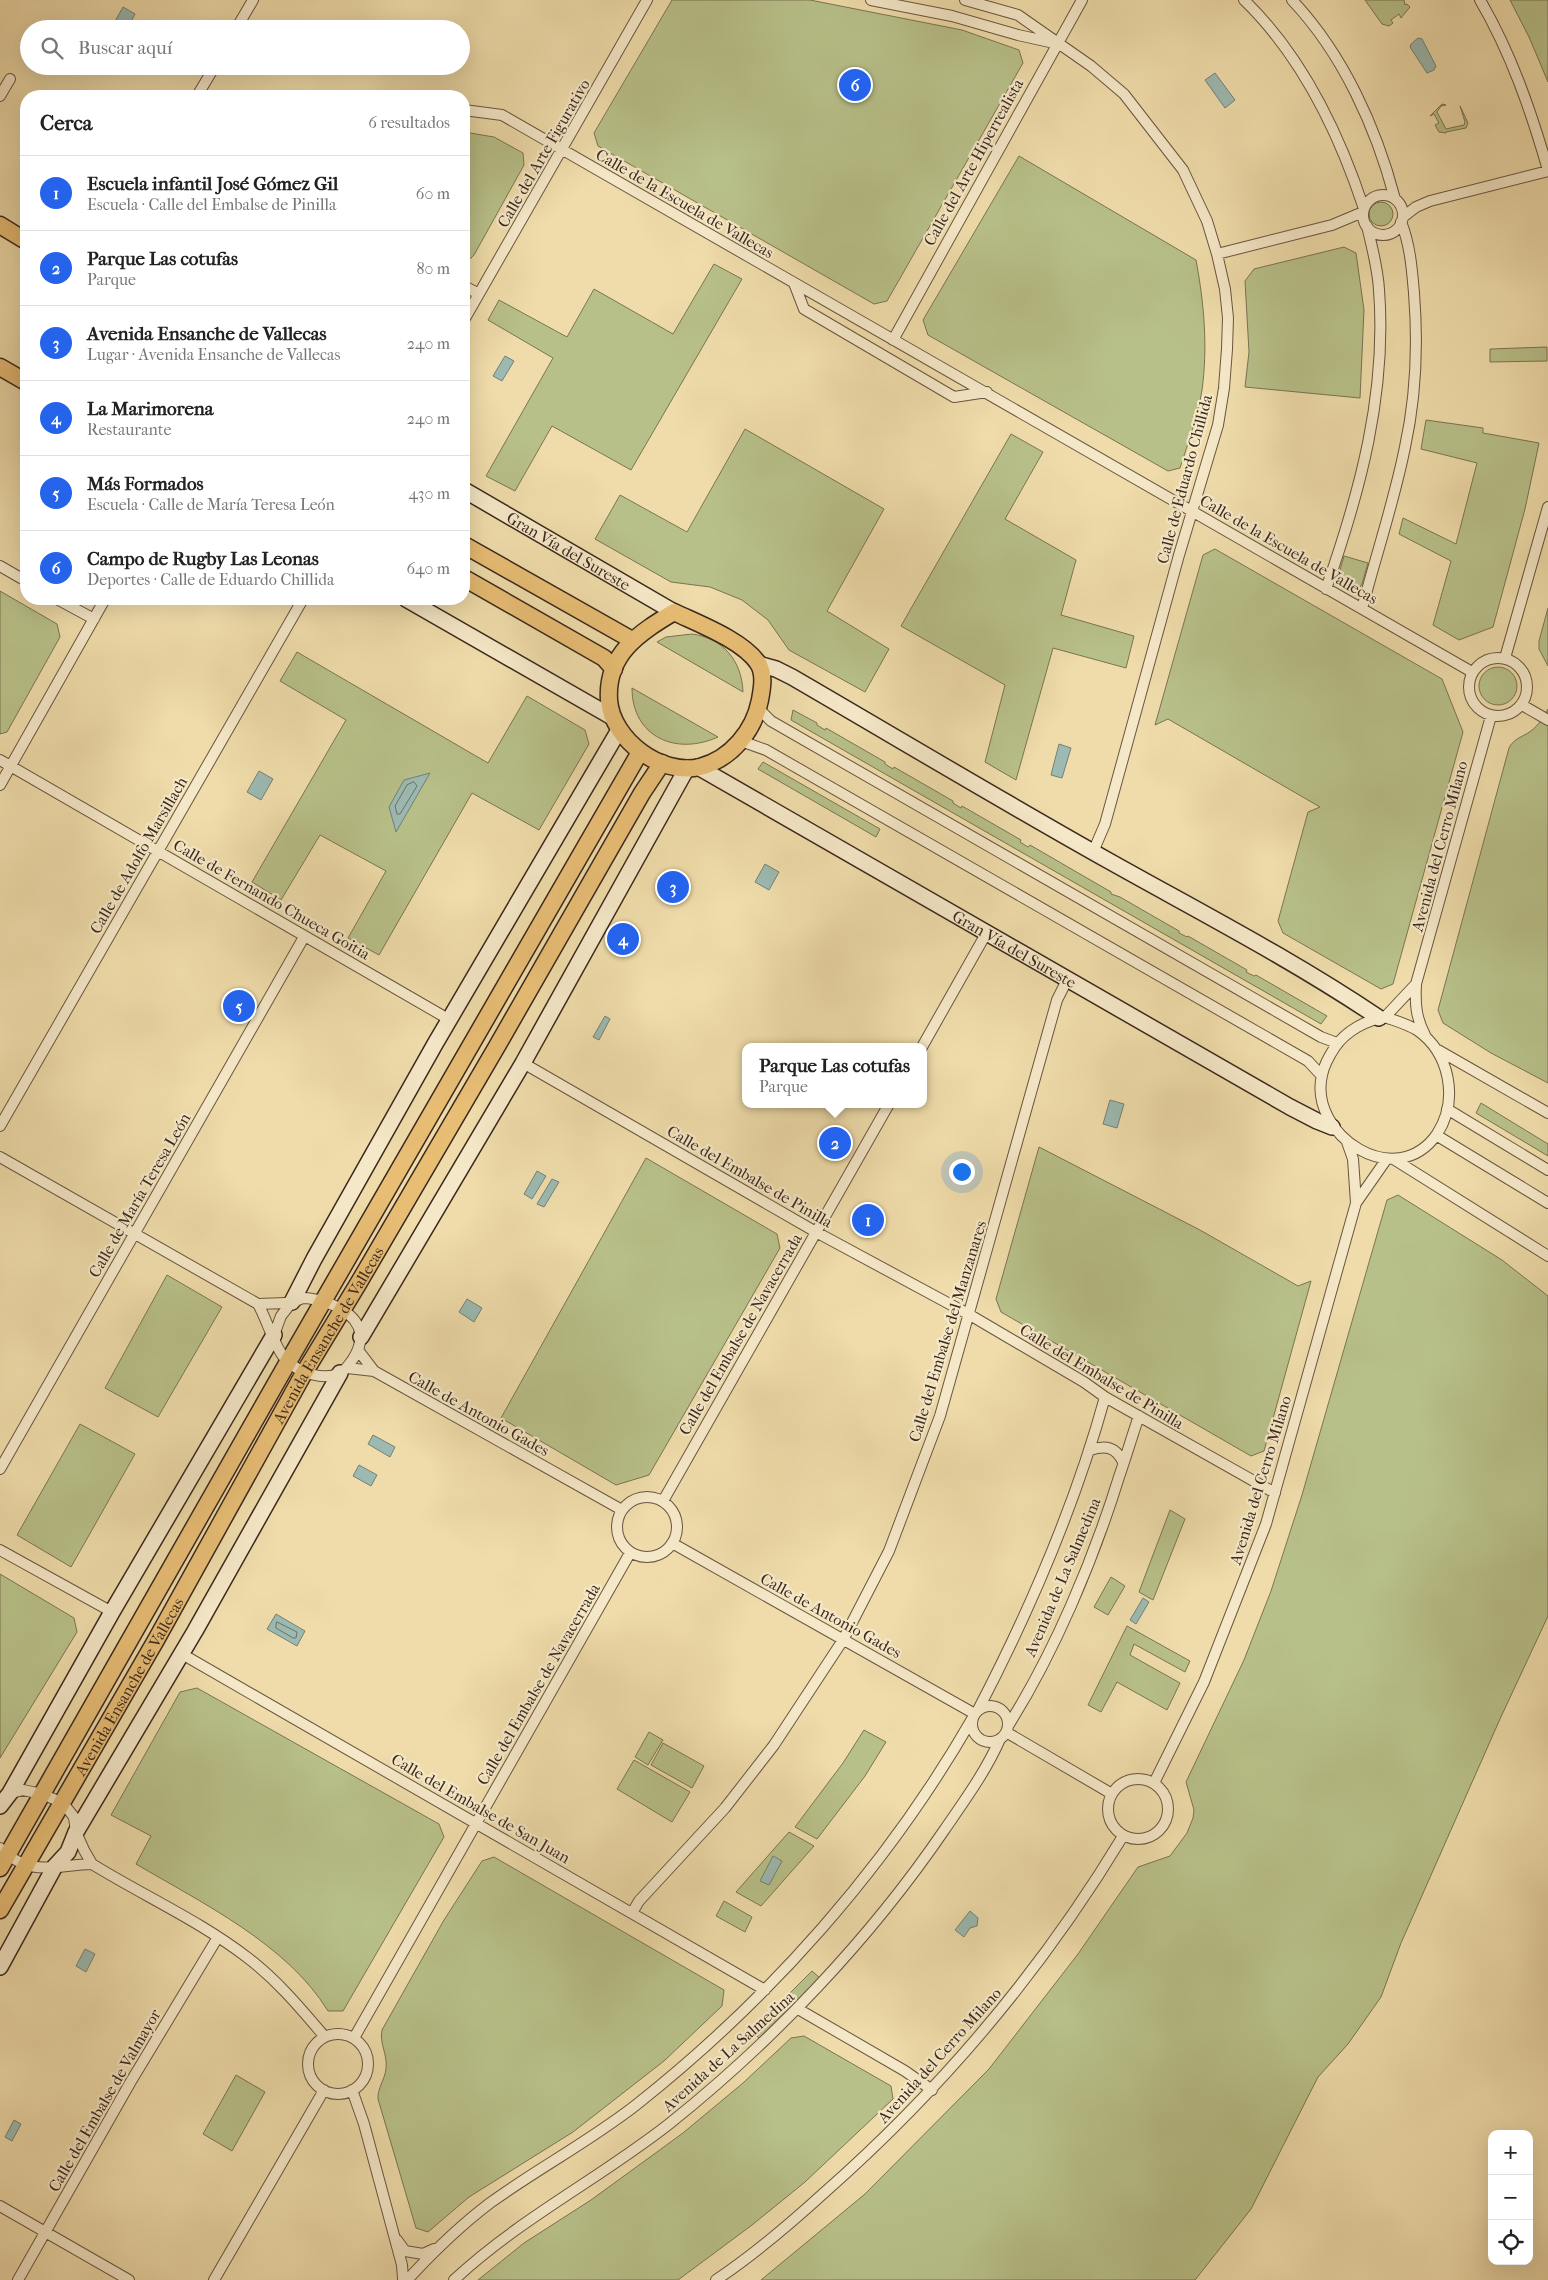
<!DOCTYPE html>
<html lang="es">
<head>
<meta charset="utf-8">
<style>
	body { margin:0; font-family:"IM FELL French Canon",serif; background:#f2f2f2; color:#222 }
	.controls { position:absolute; right:15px; bottom:15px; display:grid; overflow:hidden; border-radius:10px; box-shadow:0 5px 20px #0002 }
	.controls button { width:45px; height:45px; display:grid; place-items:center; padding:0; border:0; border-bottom:1px solid #e0e0e0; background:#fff; color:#222; font:25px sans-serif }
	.you { position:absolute; left:961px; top:1171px; width:18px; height:18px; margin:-12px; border:4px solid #fff; border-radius:50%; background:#1a73e8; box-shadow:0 0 0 8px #1a73e833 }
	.badge { display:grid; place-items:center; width:32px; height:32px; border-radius:50%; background:#2563eb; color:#fff; font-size:16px; font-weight:700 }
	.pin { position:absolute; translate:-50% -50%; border:2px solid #fff; box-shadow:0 1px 5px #0006 }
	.popup { position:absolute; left:742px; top:1043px; width:185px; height:65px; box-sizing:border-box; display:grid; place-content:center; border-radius:10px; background:#fff; filter:drop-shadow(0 1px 4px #0005); font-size:16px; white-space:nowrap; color:#767676 }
	.popup b { font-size:19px; color:#222 }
	.popup::after { content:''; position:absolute; left:50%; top:100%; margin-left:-10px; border:10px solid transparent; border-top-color:#fff }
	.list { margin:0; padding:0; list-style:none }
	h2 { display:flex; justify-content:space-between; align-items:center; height:65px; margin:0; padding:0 20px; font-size:21px }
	h2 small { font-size:16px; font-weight:400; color:#767676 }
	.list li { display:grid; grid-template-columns:32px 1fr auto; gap:15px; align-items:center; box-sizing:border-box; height:75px; padding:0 20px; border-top:1px solid #e0e0e0 }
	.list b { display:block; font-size:19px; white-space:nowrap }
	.list p { margin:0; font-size:16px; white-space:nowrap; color:#767676 }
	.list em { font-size:16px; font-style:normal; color:#767676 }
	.icon { flex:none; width:28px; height:28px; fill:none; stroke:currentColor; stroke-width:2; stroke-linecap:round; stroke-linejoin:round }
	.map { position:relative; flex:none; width:1548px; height:2280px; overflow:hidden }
	.search { position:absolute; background:#fff; box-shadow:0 5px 20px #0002; left:20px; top:20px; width:450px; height:55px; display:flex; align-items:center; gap:12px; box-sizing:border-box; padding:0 18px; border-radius:28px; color:#767676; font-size:19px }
	.panel { position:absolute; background:#fff; box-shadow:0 5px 20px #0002; left:20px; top:90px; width:450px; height:515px; border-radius:20px }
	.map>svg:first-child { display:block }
</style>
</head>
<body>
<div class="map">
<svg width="1548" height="2280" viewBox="0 0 1548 2280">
	<rect width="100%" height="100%" fill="#efdcaa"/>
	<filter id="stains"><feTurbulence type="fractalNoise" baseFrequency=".004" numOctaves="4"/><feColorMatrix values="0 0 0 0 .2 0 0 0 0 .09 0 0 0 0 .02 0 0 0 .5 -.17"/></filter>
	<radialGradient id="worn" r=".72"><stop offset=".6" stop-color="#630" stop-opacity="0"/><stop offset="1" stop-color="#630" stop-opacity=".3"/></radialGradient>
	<path fill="#b8c089" stroke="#7a7453" d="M 672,0 L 810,0 L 962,30 L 1019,50 L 1023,63 L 887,301 L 874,304 L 598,146 L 594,133 Z
		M 1365,0 L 1404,0 L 1405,5 L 1407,4 L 1410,7 L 1401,18 L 1399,14 L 1391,20 L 1393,23 L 1389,26 L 1382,24 Z
		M 1510,0 L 1548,0 L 1548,82 L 1529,37 Z
		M 1442,104 L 1446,105 L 1441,106 L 1437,112 L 1446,129 L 1464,125 L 1465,122 L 1460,106 L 1468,123 L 1466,128 L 1446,132 L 1446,133 L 1439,132 L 1435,125 L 1439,123 L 1434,114 L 1430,116 Z
		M 464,132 L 494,137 L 523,153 L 524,165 L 474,255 L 469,260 L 464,262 Z
		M 1019,156 L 1196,260 C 1204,303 1208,346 1202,390 C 1198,416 1188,443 1180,468 L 1168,471 L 928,335 L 923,320 Z
		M1369 214a12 12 0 1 1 24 0a12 12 0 1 1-24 0Z
		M 1344,247 L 1356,253 L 1364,310 L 1360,398 L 1245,387 L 1249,352 L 1245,281 L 1254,269 Z
		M 714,264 L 742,279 L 631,470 L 552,426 L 515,491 L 486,476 L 553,358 L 488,320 L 499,300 L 567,337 L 594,289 L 673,334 Z
		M 1547,347 L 1547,361 L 1490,362 L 1490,349 Z
		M 1426,420 L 1483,428 L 1483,433 L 1539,443 L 1525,509 L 1493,627 L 1459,640 L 1433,625 L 1451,561 L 1399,534 L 1403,518 L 1456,544 L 1477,463 L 1421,449 Z
		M 745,429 L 884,509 L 827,611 L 889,649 L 865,692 L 789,650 L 768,620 L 742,600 L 710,587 L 671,582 L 595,539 L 620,495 L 687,532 Z
		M 1011,434 L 1043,452 L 1005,519 L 1076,560 L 1061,615 L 1134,636 L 1126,668 L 1053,648 L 1016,780 L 985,762 L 1005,685 L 901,626 Z
		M 1215,549 L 1442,679 L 1463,732 L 1393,984 L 1381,989 L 1283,933 L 1278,921 L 1308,812 L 1320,807 L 1168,719 L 1155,725 L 1203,555 Z
		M 1344,556 L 1368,563 L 1362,584 L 1358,590 L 1351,590 L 1340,583 L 1338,577 Z
		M 0,591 L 57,624 L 60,637 L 7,732 L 0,734 Z
		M 1548,608 L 1548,666 L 1539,649 L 1539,641 Z
		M 692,634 C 723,638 742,661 743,692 L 657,642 L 666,637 Z
		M 297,652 L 488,763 L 527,696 L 585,730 L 589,744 L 539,830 L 472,793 L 379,955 L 348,938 L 386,871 L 320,835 L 281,900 L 252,882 L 346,720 L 280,681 Z
		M1479 686a19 19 0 1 1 38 0a19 19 0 1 1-38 0Z
		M 632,688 L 718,737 C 676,756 632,737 632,688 Z
		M 1548,709 L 1548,1083 L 1491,1053 L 1443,1023 L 1438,1010 L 1509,748 C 1514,738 1523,737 1531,731 C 1539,725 1543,717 1548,709 Z
		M 793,710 L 817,723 L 817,725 L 825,730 L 826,728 L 885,762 L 885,764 L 893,769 L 894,767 L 953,801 L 953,803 L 961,808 L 962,806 L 1021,840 L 1020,842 L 1028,847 L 1030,845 L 1111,892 L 1111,894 L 1120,897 L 1179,931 L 1179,933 L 1187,937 L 1188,936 L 1247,970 L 1246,972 L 1254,976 L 1256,975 L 1327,1016 L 1321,1024 L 791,720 Z
		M 763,762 L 880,829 L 876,837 L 758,769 Z
		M 1481,1103 L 1548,1144 L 1548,1156 L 1476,1113 Z
		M 1039,1147 L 1200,1230 L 1298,1286 L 1311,1281 L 1264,1451 L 1251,1456 L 1001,1312 L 996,1299 Z
		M 646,1158 L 777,1234 L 780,1248 L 649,1475 L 616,1485 L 501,1418 Z
		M 1398,1195 L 1502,1260 L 1548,1296 L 1548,1616 L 1500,1719 L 1401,1943 L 1381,1997 L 1348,2044 L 1318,2077 L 1251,2209 L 1195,2280 L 761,2280 L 865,2194 L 989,2069 L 1078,1954 L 1138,1867 L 1170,1856 L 1187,1833 L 1193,1818 L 1194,1810 L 1186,1782 L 1244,1660 L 1271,1591 L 1302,1495 L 1387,1200 Z
		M 167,1275 L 222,1307 L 158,1417 L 105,1388 Z
		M 80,1424 L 135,1454 L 71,1567 L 17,1535 Z
		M 1170,1510 L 1185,1519 L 1153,1600 L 1139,1592 Z
		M 0,1574 L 74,1618 L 77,1632 L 0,1758 Z
		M 1111,1577 L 1125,1586 L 1108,1615 L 1094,1607 Z
		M 1127,1626 L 1190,1661 L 1185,1672 L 1134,1644 L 1130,1655 L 1180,1683 L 1167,1710 L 1117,1682 L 1101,1712 L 1088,1705 Z
		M 197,1688 L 439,1824 L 444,1837 L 343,2011 L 328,2011 C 287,1944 202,1903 136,1864 L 151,1836 L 111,1815 L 180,1692 Z
		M 864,1730 L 886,1742 L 865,1776 L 817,1839 L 795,1827 L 843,1763 Z
		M 649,1732 L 663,1740 L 648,1765 L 635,1757 Z
		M 663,1743 L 704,1766 L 692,1788 L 651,1765 Z
		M 634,1760 L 690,1792 L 672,1822 L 617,1789 Z
		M 789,1832 L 814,1846 L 761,1906 L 736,1892 Z
		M 494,1857 L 724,1990 L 722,2006 L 664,2061 L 573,2132 L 469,2197 L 428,2232 L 416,2228 L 378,2099 C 377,2089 385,2079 386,2069 C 388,2055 379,2043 382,2030 L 444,1920 L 482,1861 Z
		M 724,1901 L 752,1917 L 745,1932 L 716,1916 Z
		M 812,1971 L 820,1978 L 759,2038 L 752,2031 L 776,2008 L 781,2012 L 793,2000 L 788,1995 Z
		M 804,2036 L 891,2086 L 893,2099 L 805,2182 L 752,2225 L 678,2280 L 478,2280 L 524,2243 L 591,2200 L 683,2133 L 743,2083 L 791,2038 Z
		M 236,2075 L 265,2092 L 232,2151 L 203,2134 Z"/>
	<path fill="#9cbab2" stroke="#758076" d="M 123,7 L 135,14 L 127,29 L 114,23 Z
		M 1418,38 L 1422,39 L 1436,66 L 1434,70 L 1427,73 L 1410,47 L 1411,44 Z
		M 1215,73 L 1235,100 L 1225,108 L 1205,80 Z
		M 505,356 L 514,361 L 502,381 L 493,376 Z
		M 1059,744 L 1071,748 L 1062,778 L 1051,775 Z
		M 259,771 L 273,779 L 261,800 L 247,792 Z
		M 430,773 L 396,832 L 389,807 L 404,780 Z
		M 765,864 L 779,872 L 769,890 L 755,882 Z
		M 605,1016 L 610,1019 L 599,1040 L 593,1037 Z
		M 1110,1100 L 1124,1104 L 1117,1128 L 1103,1124 Z
		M 537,1171 L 546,1176 L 532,1199 L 524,1194 Z
		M 552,1179 L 559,1182 L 544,1207 L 537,1204 Z
		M 467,1299 L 482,1308 L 474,1322 L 459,1312 Z
		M 373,1435 L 395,1447 L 390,1457 L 368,1444 Z
		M 359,1465 L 377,1475 L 371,1486 L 353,1476 Z
		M 1143,1598 L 1149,1602 L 1136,1624 L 1130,1620 Z
		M 276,1614 L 305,1631 L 297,1646 L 267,1629 Z
		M 773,1856 L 782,1861 L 769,1885 L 760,1881 Z
		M 970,1911 L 978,1918 L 977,1926 L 970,1928 L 964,1937 L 955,1930 Z
		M 85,1949 L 95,1954 L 86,1972 L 76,1966 Z
		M 14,2120 L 21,2124 L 12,2141 L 5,2137 Z"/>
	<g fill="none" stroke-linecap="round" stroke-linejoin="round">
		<path stroke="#6c7168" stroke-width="1" d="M 414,782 L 417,786 L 400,814 L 397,814 L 395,806 L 407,785 Z
			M 277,1622 L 297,1632 L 296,1638 L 293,1638 L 276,1628 Z"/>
		<g stroke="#685540" stroke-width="12">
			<path id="street" d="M 871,0 L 952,16 L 1018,35 L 1054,43
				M 965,0 L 1018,15 L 1091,66 L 1124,94 L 1183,170 L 1207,221 L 1217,254 L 1225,289 L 1228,318 L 1227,349 L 1224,388 L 1218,425 L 1179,555 L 1105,824 L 1093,852
				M 1244,0 C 1302,56 1339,133 1364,209
				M 1292,0 C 1343,54 1376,127 1395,199
				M 1480,0 C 1511,53 1531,111 1548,170
				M 236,29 L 253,0
				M 0,96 L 10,79
				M 197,96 L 215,66
				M 464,110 L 502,115 L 1472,672
				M1363 215a20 20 0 1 1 40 0a20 20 0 1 1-40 0Z
				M 1403,217 L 1416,207 L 1430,201 L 1548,171
				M 1217,254 L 1332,225 L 1363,212
				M 794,283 L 804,309 L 954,397 L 987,392
				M 464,286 L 479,294
				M 464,320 L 647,0
				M 893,340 L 1082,0
				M 0,566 L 26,581
				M 1326,589 C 1360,492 1387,393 1379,290 C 1378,269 1372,247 1367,226
				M 57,599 L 94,619
				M 1362,609 C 1376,555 1394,502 1405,447 C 1416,397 1418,344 1414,293 C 1412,269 1410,244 1401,222
				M1469 687a29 29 0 1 1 58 0a29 29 0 1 1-58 0Z
				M 1505,658 L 1548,507
				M 1522,705 L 1548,720
				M 758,708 L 771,721 L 1321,1037 L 1337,1043
				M 741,741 L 766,750 L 1308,1061 L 1321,1075
				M 0,760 L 450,1020
				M 0,785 L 105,599
				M 1385,1017 C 1396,1021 1407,1024 1417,1030 C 1450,1053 1459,1100 1437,1134 C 1396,1193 1308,1135 1322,1075 C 1324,1065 1329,1056 1335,1047 C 1346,1031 1366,1020 1385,1017 Z
				M 1385,1017 L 1416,984
				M 1425,1035 C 1416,1018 1415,1004 1416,984 L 1491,716
				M 922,1047 L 987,932
				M 1438,1050 L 1548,1113
				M 523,1063 L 816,1232 L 970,1315 L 1084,1382 L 1105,1397 L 1275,1493
				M 1447,1109 L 1548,1170
				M 0,1126 L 303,599
				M 1436,1135 L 1548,1203
				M 1347,1142 L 1353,1159 L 1356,1203
				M 0,1157 L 258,1304 C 267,1320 276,1351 287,1361 C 300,1373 324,1381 340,1373 C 346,1370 349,1364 353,1359 C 369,1334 358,1316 333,1305 C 325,1302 313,1298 304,1298 C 300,1299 296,1301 293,1302 C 282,1304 270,1303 258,1304
				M 1395,1160 L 1548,1256
				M 274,1335 L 281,1316 L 292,1302
				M 347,1368 L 374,1371 L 358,1350
				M 374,1371 L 622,1510
				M 1090,1450 C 1106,1445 1116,1447 1123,1462
				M 0,1469 L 304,937
				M617 1527a30 30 0 1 1 60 0a30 30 0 1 1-60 0Z
				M 663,1501 L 889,1104
				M 672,1543 L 975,1714
				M 0,1550 L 112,1612
				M 182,1654 L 765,1990
				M972 1724a18 18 0 1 1 36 0a18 18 0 1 1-36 0Z
				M 978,1710 C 1030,1610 1075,1506 1105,1397
				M 1008,1726 C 1054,1653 1093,1561 1119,1477 C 1126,1457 1132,1436 1139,1416
				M 1006,1732 L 1112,1794
				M1108 1809a30 30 0 1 1 60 0a30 30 0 1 1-60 0Z
				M 1154,1783 L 1204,1682 L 1266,1524 L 1356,1203 L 1386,1160
				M 8,1794 L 23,1790 L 42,1794 L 63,1803 L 74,1817 L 76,1832 L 84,1850 L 92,1864 C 144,1896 200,1921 248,1958 C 278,1981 301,2009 325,2037
				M 0,1848 C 31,1878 54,1865 92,1864
				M 632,1913 L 639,1901 L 725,1808 L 774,1745 L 843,1640 L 889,1551 L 940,1416 L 1057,1000 L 1068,978
				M 798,2009 L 905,2071 L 932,2090
				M308 2064a30 30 0 1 1 60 0a30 30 0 1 1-60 0Z
				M 354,2038 L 630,1553
				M 352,2090 L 364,2124 L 402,2265 L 403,2279
				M 0,2206 L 129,2280
				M 397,2240 L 405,2251 L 423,2254 L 434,2249
				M 410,2277 C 435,2250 461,2225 490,2203 C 537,2169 590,2141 636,2105 C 770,1999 887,1867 972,1719
				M 18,2280 L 130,2083 L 218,1937
				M 214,2280 L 324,2090
				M 454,2280 C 519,2219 599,2179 669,2124 C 773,2041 870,1939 945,1829 C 965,1800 986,1771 1000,1739
				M 716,2280 C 755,2254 791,2223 825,2192 C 943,2088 1042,1970 1123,1836"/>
		</g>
		<g stroke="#3b281d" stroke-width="18">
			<g id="secondary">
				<path id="s1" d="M 464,490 L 674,612"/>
				<path d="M 406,599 L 612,717"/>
				<path d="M 758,664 L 776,669 L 792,677 C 897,738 1002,801 1109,861 C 1200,912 1293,960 1379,1018"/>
				<path id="s2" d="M 698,767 L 1290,1107 L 1317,1121 L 1332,1127"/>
				<path d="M 292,1302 L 314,1259 L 435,1044 L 619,730"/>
				<path d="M 361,1337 L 523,1063 L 687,768"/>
				<path d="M 0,1806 L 10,1793 L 112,1612 L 274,1335"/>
				<path d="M 0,1967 L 55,1866 L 68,1852 L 76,1832 L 195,1631 L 340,1373"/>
			</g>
		</g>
		<g stroke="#3b281d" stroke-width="19">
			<g id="primary">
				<path d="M 0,225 L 26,241"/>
				<path d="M 0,367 L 26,382"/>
				<path d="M 464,545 L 632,640"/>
				<path d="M 464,578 L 604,658 L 614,669"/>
				<path d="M 674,612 C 699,624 742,640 758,663 C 765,674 762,689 760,700 C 754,731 731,759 700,767 C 661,776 612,740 609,700 C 606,654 639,633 674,612 Z"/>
				<path d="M 0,1868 L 288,1362 L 640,752"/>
				<path id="s3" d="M 0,1910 L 156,1640 L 304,1373 L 358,1284 L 496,1048 L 642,793 L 662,763"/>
			</g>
		</g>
		<use href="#street" stroke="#f5e8c8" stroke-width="10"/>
		<use href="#secondary" stroke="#f5e8c8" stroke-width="15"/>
		<use href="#primary" stroke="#e8be75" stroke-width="16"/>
	</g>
	<g text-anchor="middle" stroke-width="4.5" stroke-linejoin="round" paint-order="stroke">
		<g font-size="16" fill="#3b281d" stroke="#f5e8c8">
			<text transform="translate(543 153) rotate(-60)" y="6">Calle del Arte Figurativo</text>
			<text transform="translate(973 162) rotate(-61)" y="6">Calle del Arte Hiperrealista</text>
			<text transform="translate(685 203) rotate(30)" y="6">Calle de la Escuela de Vallecas</text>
			<text transform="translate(1184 479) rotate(-75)" y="6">Calle de Eduardo Chillida</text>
			<text transform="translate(1289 549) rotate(30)" y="6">Calle de la Escuela de Vallecas</text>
			<text dy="6" stroke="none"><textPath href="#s1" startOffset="121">Gran Vía del Sureste</textPath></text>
			<text transform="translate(1439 846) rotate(-75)" y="6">Avenida del Cerro Milano</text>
			<text transform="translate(138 855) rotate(-60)" y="6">Calle de Adolfo Marsillach</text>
			<text transform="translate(272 899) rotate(30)" y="6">Calle de Fernando Chueca Goitia</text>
			<text dy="6" stroke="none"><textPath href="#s2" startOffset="365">Gran Vía del Sureste</textPath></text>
			<text transform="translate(750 1176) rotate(30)" y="6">Calle del Embalse de Pinilla</text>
			<text transform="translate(139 1195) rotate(-60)" y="6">Calle de María Teresa León</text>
			<text transform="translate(947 1331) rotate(-73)" y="6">Calle del Embalse del Manzanares</text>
			<text transform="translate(740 1334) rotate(-60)" y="6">Calle del Embalse de Navacerrada</text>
			<text dy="6" stroke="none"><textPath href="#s3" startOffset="662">Avenida Ensanche de Vallecas</textPath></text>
			<text transform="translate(1102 1376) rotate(31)" y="6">Calle del Embalse de Pinilla</text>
			<text transform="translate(479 1413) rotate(29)" y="6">Calle de Antonio Gades</text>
			<text transform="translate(1260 1480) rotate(-73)" y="6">Avenida del Cerro Milano</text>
			<text transform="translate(1062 1577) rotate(-67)" y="6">Avenida de La Salmedina</text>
			<text transform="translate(831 1615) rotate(29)" y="6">Calle de Antonio Gades</text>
			<text transform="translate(538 1684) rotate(-60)" y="6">Calle del Embalse de Navacerrada</text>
			<text dy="6" stroke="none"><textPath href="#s3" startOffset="258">Avenida Ensanche de Vallecas</textPath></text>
			<text transform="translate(481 1808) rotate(30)" y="6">Calle del Embalse de San Juan</text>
			<text transform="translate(728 2051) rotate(-42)" y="6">Avenida de La Salmedina</text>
			<text transform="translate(939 2055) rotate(-48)" y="6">Avenida del Cerro Milano</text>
			<text transform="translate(104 2100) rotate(-60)" y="6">Calle del Embalse de Valmayor</text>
		</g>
	</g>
	<rect width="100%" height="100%" filter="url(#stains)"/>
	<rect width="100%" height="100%" fill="url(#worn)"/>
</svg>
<div class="controls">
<button>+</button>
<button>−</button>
<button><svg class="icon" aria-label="locate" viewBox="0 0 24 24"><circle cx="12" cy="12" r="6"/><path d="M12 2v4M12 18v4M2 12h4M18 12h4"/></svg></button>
</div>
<div class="you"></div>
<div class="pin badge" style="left:868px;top:1220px">1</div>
<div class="pin badge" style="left:835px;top:1143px">2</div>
<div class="popup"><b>Parque Las cotufas</b>Parque</div>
<div class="pin badge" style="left:673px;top:887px">3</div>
<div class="pin badge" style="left:623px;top:939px">4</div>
<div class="pin badge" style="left:239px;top:1006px">5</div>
<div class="pin badge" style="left:855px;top:85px">6</div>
<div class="search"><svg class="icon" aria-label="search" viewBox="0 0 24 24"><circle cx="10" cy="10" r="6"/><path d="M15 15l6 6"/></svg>Buscar aquí</div>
<section class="panel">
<h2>Cerca<small>6 resultados</small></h2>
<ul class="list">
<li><span class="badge">1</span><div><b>Escuela infantil José Gómez Gil</b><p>Escuela · Calle del Embalse de Pinilla</p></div><em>60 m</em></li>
<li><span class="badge">2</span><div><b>Parque Las cotufas</b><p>Parque</p></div><em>80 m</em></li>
<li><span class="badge">3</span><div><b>Avenida Ensanche de Vallecas</b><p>Lugar · Avenida Ensanche de Vallecas</p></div><em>240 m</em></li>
<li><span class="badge">4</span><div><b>La Marimorena</b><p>Restaurante</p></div><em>240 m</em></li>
<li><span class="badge">5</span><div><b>Más Formados</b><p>Escuela · Calle de María Teresa León</p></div><em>430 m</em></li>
<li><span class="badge">6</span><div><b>Campo de Rugby Las Leonas</b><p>Deportes · Calle de Eduardo Chillida</p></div><em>640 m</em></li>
</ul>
</section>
</div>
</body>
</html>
